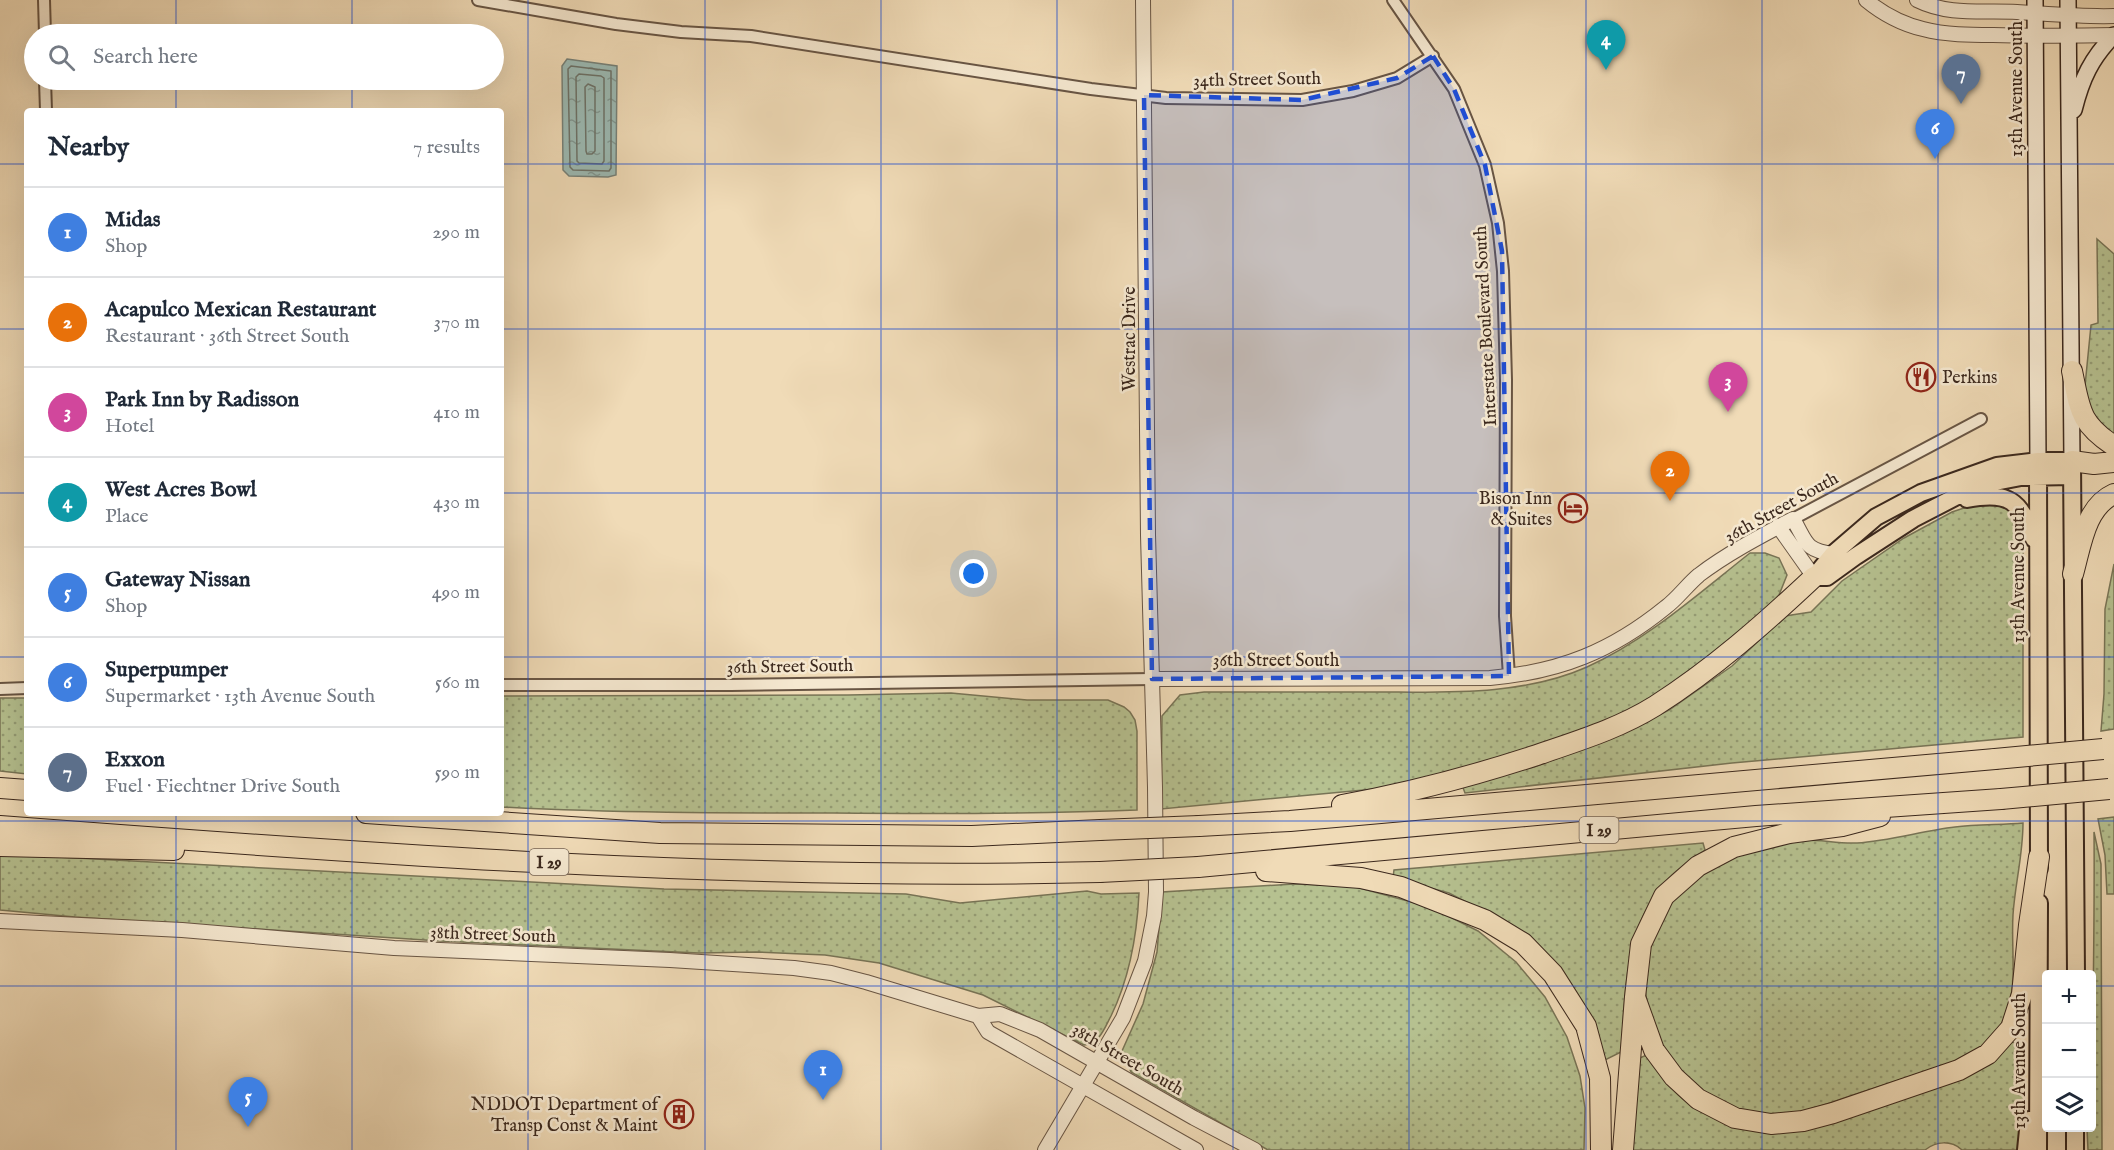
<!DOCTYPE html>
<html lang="en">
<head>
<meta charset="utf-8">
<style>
	body { margin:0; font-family:"IM FELL English",serif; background:#f2f2f3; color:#1f2937 }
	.controls { position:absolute; right:18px; bottom:18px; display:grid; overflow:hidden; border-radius:6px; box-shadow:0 6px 24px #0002 }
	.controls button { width:54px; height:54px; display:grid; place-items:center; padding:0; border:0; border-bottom:2px solid #e0e1e3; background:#fff; color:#1f2937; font:30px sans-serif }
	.you { position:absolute; left:974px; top:574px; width:21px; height:21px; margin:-15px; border:4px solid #fff; border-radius:50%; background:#1a73e8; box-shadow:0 0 0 9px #1a73e833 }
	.badge { display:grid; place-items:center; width:39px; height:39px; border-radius:50%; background:#111827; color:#fff; font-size:20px; font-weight:700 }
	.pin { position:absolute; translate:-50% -50px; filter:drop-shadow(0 2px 3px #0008) }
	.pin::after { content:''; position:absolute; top:32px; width:21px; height:18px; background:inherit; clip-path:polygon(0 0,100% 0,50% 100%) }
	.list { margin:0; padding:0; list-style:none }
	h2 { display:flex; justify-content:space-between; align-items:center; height:78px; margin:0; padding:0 24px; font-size:26px }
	h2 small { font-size:20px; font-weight:400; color:#747a83 }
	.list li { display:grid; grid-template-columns:39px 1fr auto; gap:18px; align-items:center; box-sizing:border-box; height:90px; padding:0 24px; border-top:2px solid #e0e1e3 }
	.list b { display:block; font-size:22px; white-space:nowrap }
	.list p { margin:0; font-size:20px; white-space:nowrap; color:#747a83 }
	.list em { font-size:20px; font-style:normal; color:#747a83 }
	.icon { flex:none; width:33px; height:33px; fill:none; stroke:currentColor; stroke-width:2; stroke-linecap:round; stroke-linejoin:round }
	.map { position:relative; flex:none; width:2114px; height:1150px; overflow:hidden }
	.search { position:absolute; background:#fff; box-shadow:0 6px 24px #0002; left:24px; top:24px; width:480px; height:66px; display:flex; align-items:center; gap:15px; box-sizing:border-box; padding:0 21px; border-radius:33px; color:#747a83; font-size:22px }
	.panel { position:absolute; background:#fff; box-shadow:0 6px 24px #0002; left:24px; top:108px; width:480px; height:708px; border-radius:6px }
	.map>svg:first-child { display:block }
</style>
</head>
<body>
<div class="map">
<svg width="2114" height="1150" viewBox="0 0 2114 1150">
	<defs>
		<pattern id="grass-dots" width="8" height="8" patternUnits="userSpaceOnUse" patternTransform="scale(1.5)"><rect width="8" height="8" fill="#b6c190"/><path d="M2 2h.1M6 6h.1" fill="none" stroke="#959d75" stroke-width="1.8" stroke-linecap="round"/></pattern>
		<pattern id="water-ripples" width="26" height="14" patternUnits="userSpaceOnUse" patternTransform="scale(1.5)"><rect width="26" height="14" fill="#9bbab4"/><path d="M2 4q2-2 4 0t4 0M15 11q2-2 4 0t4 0" fill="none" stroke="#809792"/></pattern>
	</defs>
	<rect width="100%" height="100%" fill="#f0dbb7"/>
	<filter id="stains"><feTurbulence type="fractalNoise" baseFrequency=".00333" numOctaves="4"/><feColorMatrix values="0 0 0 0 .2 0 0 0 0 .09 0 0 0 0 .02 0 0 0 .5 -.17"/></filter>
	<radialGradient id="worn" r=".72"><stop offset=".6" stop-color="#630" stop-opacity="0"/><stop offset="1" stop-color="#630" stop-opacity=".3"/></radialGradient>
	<path fill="url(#grass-dots)" stroke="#787456" stroke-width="1.5" d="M 2097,239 L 2114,254 L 2114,438 L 2090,417 L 2084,396 L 2091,325 L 2098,323 Z
		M 1982,502 C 2008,503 2013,512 2023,534 L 2023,737 L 1732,763 L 1465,793 L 1462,785 L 1534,767 L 1612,738 L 1669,710 L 1732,666 L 1785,616 L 1811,612 L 1842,581 L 1904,538 L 1952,512 Z
		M 1750,553 L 1765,553 L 1779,558 L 1787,575 L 1779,595 L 1744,634 L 1671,689 L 1580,735 L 1474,767 L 1385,788 L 1161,809 L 1162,716 L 1180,695 L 1204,692 C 1261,692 1319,692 1376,692 C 1445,692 1522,696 1587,667 C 1647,640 1698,594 1750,553 Z
		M 2114,564 L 2114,729 L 2101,731 L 2104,694 L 2105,609 Z
		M 951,693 L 1027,700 L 1108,700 L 1124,707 L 1130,712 L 1135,720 L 1137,731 L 1137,810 C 1036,814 934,814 833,813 C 722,813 612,813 501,807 L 501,696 L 848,695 Z
		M 0,698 L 27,698 L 27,774 L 0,771 Z
		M 2114,817 L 2114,894 L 2107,894 L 2105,855 L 2098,819 Z
		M 2023,823 C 2023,855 2015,884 2013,915 C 2010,963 2025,1013 1981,1048 C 1974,1053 1964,1057 1957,1061 C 1922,1072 1888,1084 1853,1095 C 1825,1104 1796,1117 1765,1115 C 1740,1113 1715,1102 1695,1086 C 1633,1038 1631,951 1679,893 C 1692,878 1722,860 1740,854 C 1760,847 1785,841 1807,840 C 1823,840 1840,844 1857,843 C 1889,841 1922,831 1955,827 C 1977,824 2001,825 2023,823 Z
		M 2094,832 L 2101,864 L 2102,1150 L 2088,1150 L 2087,1128 L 2092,1128 C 2092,1029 2095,931 2094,832 Z
		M 1703,843 L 1705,850 C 1694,858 1682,866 1672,875 C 1623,922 1626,990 1621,1052 L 1605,1060 L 1593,1025 L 1499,919 L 1449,893 L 1393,878 L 1394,870 Z
		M 0,854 L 664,889 L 906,894 L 960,903 L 1087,891 L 1101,894 L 1139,893 C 1137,936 1130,977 1111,1016 C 1104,1029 1100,1043 1084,1045 L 983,995 L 879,963 L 825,955 L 756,952 L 699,953 L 440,941 L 75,917 L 0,910 Z
		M 1294,884 L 1352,886 L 1430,907 L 1478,931 L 1516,962 L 1545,997 L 1567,1037 L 1580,1076 L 1585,1108 L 1584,1150 L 1268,1150 L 1131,1072 L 1122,1051 L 1143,1004 L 1157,952 L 1162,892 Z
		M 2011,1042 L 2023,1045 L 2023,1105 L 2018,1150 L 1962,1150 C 1951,1140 1936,1141 1925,1150 L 1627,1150 L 1637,1059 L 1647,1055 C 1655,1066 1662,1077 1670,1086 C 1692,1113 1729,1125 1762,1131 Z"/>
	<path fill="url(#water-ripples)" stroke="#758078" stroke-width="1.5" d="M 567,59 L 617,66 L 616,175 L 608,177 L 569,176 L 563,170 L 562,66 Z"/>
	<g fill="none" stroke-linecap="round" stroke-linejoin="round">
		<path stroke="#6b7168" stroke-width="1.5" d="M 571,66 L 611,71 L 611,168 L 609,171 L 573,170 L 570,167 L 568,69 Z
			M 579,74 L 601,76 L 604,78 L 604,161 L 602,164 L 579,163 L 577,161 L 576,77 Z
			M 588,84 L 595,87 L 595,151 L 592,154 L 587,154 L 586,151 L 585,87 Z"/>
		<g stroke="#685544" stroke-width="14">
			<path id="minor" d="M 44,0 L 45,34
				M 478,0 L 616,24 L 681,32 L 751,36 L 1091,89 L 1166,98 L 1302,100 L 1353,91 L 1397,78 L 1433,56
				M 1393,0 L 1454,89 L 1485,165 L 1498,223 L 1503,271 L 1506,380 L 1505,616 L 1509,676
				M 45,80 L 46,111
				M 1793,519 L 1981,419
				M 501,685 L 731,685 L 1152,679
				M 0,689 L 27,688"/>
		</g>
		<g stroke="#685544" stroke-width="16">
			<path id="tertiary" d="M 1866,0 C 1883,14 1902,24 1923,29 C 1946,35 1970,35 1993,35 C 2033,36 2074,36 2114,35
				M 1917,0 C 1949,16 1983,10 2017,12 C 2050,14 2082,17 2114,16
				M 1778,526 L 1814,577
				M 1152,679 L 1490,678 C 1560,672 1612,651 1666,607 C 1678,598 1687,585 1699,575 C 1728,553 1761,536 1793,519 C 1807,542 1804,550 1833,554
				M 0,921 L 182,930 L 394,948 L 670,960 L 794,968 L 831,973 L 866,982 L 978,1016 L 1000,1014 L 1040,1030 L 1194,1118 L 1255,1150
				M 978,1016 L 988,1032 L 1196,1150
				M 1045,1150 L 1123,1018 L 1145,961 L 1154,916 L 1156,892 L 1155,787 L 1148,535 L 1143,0"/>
		</g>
		<g stroke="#3b281d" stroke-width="18">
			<path id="secondary" d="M 2035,0 L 2038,461
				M 2068,0 L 2072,461
				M 2074,110 C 2082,78 2091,59 2114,35"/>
		</g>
		<g stroke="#3b281d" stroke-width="20">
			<path id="primary" d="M 2038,461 L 2039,868
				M 1967,499 C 2009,491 2020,500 2034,539
				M 1814,577 L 1833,554 L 1876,517 L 1921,493 L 1997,466 L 2038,461 L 2072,461 L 2076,974
				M 1814,577 L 1827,577 L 1856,556 L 1913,519 L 1963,493 L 1995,482 L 2021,477 L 2072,476
				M 2026,1150 L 2029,1120
				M 2038,1150 L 2039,903
				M 2075,1150 L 2075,1128"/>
		</g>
		<g stroke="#3b281d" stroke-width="22">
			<path id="motorway" d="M 2072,371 C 2080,409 2079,423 2114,446
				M 2072,461 L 2094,464 L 2114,462
				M 2073,574 C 2081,546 2085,507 2114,494
				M 0,788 L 27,790
				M 1342,805 C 1409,793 1473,776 1537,755 C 1577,741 1618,729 1655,706 C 1713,669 1764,624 1814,577
				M 366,813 L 660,833 L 972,836 L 1100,830
				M 0,826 C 366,854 733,881 1100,872
				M 1199,826 L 1290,821 L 1995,759
				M 0,846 L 174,850
				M 1198,867 L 1756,816 L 2001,799
				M 1266,871 L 1361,878 L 1401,887 L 1485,920 L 1523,943 L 1553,974 L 1586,1026 L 1600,1078 L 1601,1150
				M 1635,997 L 1654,1050 L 1674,1077 L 1698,1099 L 1735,1118 L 1771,1124 L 1803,1121 L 1833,1113 L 1959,1070 L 1988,1054 L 2011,1028 L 2022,994 L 2029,925 L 2039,857
				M 1623,1150 L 1635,997 L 1641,944 L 1664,896 L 1698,866 L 1734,847 L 1789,833 L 1842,826 L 1880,816"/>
		</g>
		<use href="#minor" stroke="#f5e8d0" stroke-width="10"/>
		<use href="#tertiary" stroke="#f5e8d0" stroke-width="14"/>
		<use href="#secondary" stroke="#f5e8d0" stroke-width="15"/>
		<use href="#primary" stroke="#f0dbb7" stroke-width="16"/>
		<use href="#motorway" stroke="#f0dbb7" stroke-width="20"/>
		<g stroke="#3b281d" stroke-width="22" stroke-linecap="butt">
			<path id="motorway-bridge" d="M 1995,759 L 2103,749
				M 2001,799 L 2109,789
				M 1100,830 L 1199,826
				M 1100,872 L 1198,867"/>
		</g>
		<use href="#motorway-bridge" stroke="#f0dbb7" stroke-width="20"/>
	</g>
	<path fill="#1d4ed8" fill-opacity="0.2" stroke="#1d4ed8" stroke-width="4.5" stroke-dasharray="12 8" stroke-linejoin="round" d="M 1433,56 L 1454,89 L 1485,165 L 1502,251 L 1509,676 L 1152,679 L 1144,95 L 1302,100 L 1397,78 Z"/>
	<path fill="none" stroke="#1d4ed8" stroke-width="1.5" stroke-opacity="0.55" d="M 176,0 L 176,34M 352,0 L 352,34M 528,0 L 528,1150M 705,0 L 705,1150M 881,0 L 881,1150M 1057,0 L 1057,1150M 1233,0 L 1233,1150M 1409,0 L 1409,1150M 1586,0 L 1586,1150M 1762,0 L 1762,1150M 1938,0 L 1938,1150M 176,80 L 176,111M 352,80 L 352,111M 0,164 L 27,164M 501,164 L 2114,164M 0,329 L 27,329M 501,329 L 2114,329M 0,493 L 27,493M 501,493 L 2114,493M 0,657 L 27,657M 501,657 L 2114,657M 176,813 L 176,1150M 352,813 L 352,1150M 0,821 L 2114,821M 0,986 L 2046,986M 2092,986 L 2114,986"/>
	<defs>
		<g id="restaurant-ring" transform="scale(1.5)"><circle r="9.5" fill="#f5e8d0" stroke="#8f2418" stroke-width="1.5"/><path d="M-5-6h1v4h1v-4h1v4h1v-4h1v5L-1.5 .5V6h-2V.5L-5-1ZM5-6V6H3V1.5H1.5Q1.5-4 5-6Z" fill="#8f2418"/></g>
		<g id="hotel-ring" transform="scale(1.5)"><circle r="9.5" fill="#f5e8d0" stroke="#8f2418" stroke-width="1.5"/><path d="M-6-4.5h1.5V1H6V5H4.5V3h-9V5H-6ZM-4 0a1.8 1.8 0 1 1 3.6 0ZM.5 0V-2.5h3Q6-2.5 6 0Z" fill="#8f2418"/></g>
		<g id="building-ring" transform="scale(1.5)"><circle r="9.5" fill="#f5e8d0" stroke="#8f2418" stroke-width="1.5"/><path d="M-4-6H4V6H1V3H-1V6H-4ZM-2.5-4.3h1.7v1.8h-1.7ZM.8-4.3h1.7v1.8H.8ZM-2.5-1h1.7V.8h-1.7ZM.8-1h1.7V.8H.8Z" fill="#8f2418"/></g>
	</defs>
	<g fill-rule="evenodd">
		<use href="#restaurant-ring" x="1921" y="377"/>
		<use href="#hotel-ring" x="1573" y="508"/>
		<use href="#building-ring" x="679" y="1114"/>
	</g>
	<g text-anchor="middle" stroke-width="5" stroke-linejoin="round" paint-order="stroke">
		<g fill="#f5e8d0" stroke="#736253" stroke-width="1.5">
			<rect x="1579.5" y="817" width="39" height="26" rx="4.5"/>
			<rect x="529.5" y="849" width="39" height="26" rx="4.5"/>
		</g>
		<g font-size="16" font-weight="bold" fill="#3b281d">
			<text x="1599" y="836">I 29</text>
			<text x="549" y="868">I 29</text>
		</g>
		<g font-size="18" fill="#3b281d" stroke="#f5e8d0">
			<text transform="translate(1257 79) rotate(-1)" y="6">34th Street South</text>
			<text transform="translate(2016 89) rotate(-90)" y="6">13th Avenue South</text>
			<text transform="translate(1485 326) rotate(-93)" y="6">Interstate Boulevard South</text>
			<text transform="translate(1129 339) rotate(-90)" y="6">Westrac Drive</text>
			<text transform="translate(1781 507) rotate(-29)" y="6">36th Street South</text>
			<text transform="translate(2018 575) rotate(-90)" y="6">13th Avenue South</text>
			<text x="1276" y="666">36th Street South</text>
			<text transform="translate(790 666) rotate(-1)" y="6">36th Street South</text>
			<text transform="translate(493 934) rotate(2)" y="6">38th Street South</text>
			<text transform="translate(1128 1059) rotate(30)" y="6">38th Street South</text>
			<text transform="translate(2019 1061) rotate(-90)" y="6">13th Avenue South</text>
		</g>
		<g font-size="18" fill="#3b281d" stroke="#f5e8d0" text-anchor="end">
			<text x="1942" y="383" text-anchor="start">Perkins</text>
			<text x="1552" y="504">Bison Inn<tspan x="1552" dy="21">&amp; Suites</tspan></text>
			<text x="658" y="1110">NDDOT Department of<tspan x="658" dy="21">Transp Const &amp; Maint</tspan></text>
		</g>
	</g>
	<rect width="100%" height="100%" filter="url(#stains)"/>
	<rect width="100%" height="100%" fill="url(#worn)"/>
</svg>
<div class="controls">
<button>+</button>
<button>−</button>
<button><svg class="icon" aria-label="layers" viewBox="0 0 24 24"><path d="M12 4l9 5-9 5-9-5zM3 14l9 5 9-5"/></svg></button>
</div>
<div class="you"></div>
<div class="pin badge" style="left:823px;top:1100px;background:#3f7fe0">1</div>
<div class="pin badge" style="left:1670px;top:501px;background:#e8710a">2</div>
<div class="pin badge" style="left:1728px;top:412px;background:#d1479c">3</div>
<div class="pin badge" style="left:1606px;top:70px;background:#0f9aa8">4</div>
<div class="pin badge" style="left:248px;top:1127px;background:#3f7fe0">5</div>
<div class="pin badge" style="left:1935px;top:159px;background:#3f7fe0">6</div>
<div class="pin badge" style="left:1961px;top:104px;background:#5c6f8a">7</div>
<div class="search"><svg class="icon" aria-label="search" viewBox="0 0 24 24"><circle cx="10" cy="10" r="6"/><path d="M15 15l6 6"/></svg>Search here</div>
<section class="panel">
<h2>Nearby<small>7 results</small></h2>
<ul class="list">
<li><span class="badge" style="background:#3f7fe0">1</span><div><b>Midas</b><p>Shop</p></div><em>290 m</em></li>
<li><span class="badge" style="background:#e8710a">2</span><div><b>Acapulco Mexican Restaurant</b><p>Restaurant · 36th Street South</p></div><em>370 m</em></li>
<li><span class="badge" style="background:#d1479c">3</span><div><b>Park Inn by Radisson</b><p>Hotel</p></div><em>410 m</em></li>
<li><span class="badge" style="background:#0f9aa8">4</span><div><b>West Acres Bowl</b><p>Place</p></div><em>430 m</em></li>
<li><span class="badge" style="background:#3f7fe0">5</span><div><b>Gateway Nissan</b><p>Shop</p></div><em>490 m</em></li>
<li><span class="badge" style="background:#3f7fe0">6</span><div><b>Superpumper</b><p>Supermarket · 13th Avenue South</p></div><em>560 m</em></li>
<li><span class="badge" style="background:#5c6f8a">7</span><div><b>Exxon</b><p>Fuel · Fiechtner Drive South</p></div><em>590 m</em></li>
</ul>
</section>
</div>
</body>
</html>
